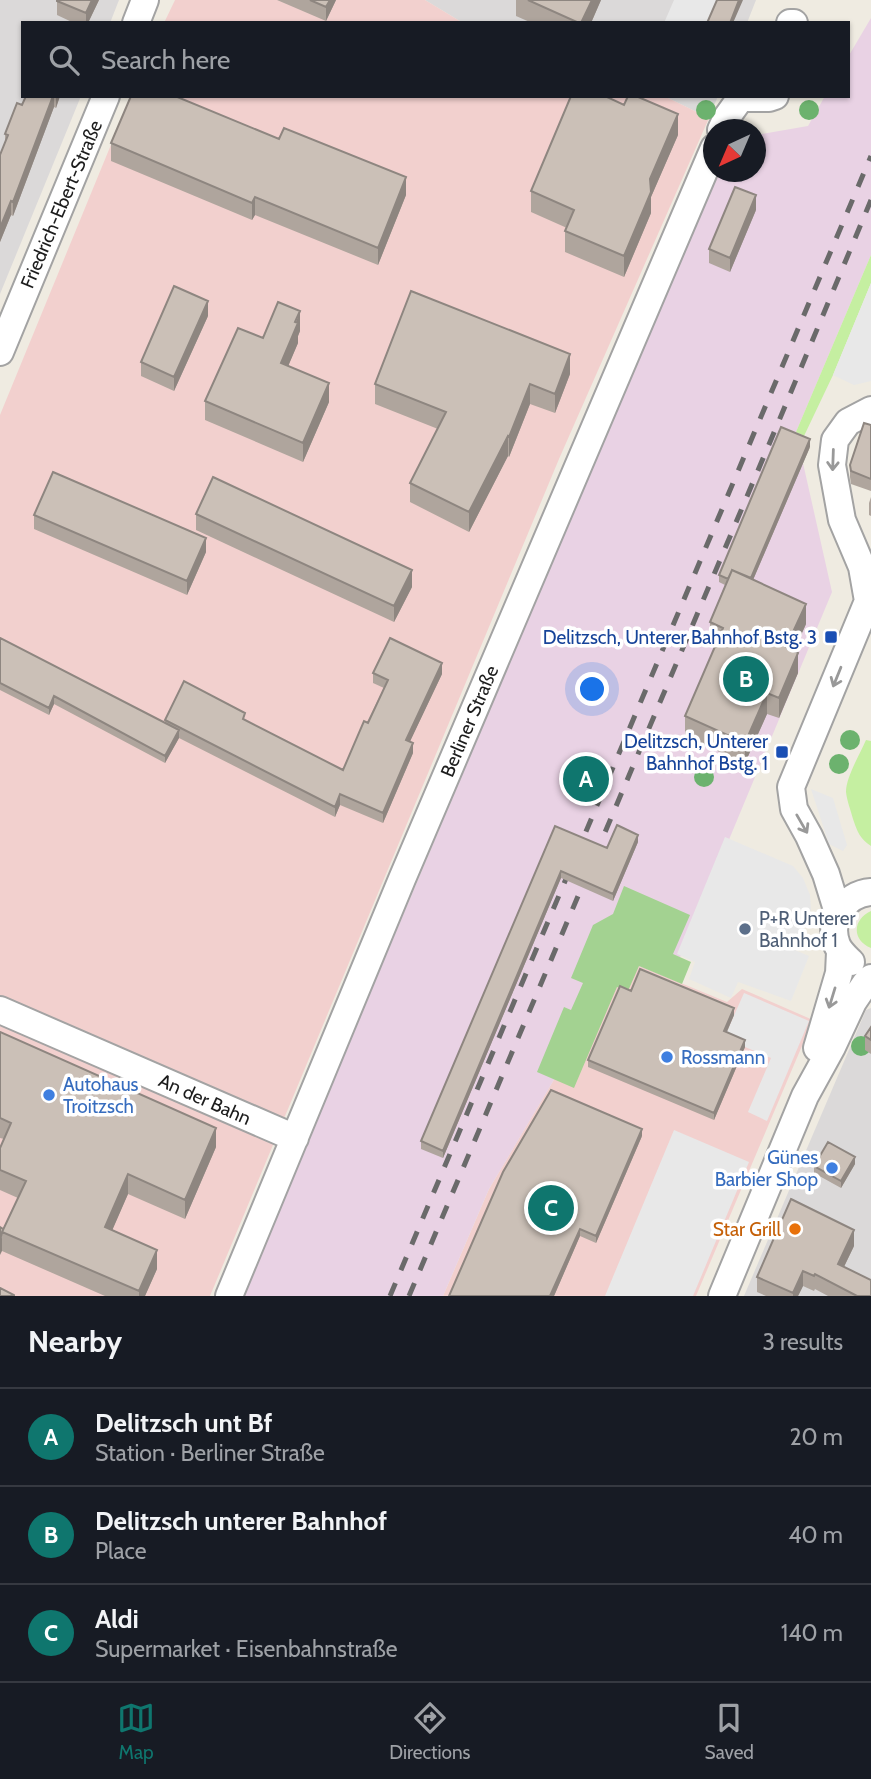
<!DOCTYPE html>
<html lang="en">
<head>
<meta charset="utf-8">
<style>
	body { margin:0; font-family:Cabin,sans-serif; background:#20242c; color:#f1f3f6 }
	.compass { position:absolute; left:703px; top:119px; width:63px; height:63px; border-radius:50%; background:#171b24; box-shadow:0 2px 5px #0004; rotate:224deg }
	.you { position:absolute; left:593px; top:690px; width:24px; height:24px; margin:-18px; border:5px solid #fff; border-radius:50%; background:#1a73e8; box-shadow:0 0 0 10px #1a73e833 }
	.badge { display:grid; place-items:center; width:46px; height:46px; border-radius:50%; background:#0f766e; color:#fff; font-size:23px; font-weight:700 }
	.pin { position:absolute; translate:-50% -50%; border:4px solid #fff; box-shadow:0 2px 7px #0006 }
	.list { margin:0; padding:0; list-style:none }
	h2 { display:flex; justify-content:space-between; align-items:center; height:91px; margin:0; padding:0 28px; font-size:30px }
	h2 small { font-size:23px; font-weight:400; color:#9ea1a6 }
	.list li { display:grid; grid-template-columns:46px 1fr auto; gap:21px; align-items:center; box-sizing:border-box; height:98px; padding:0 28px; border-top:2px solid #363941 }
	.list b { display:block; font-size:26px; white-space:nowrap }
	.list p { margin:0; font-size:23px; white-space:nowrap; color:#9ea1a6 }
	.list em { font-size:23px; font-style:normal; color:#9ea1a6 }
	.icon { flex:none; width:38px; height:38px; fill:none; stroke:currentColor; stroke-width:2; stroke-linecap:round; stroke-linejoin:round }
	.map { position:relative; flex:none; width:871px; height:1296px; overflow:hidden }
	.search { position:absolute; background:#171b24; box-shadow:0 2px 5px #0004; left:21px; right:21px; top:21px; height:77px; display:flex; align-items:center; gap:18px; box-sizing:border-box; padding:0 24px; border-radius:0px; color:#9ea1a6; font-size:26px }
	.sheet { height:385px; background:#171b24 }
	nav { display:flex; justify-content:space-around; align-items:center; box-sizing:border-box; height:98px; border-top:2px solid #363941; background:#171b24; font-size:19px; color:#9ea1a6 }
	nav a { display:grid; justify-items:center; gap:4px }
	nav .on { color:#0f766e }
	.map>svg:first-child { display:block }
</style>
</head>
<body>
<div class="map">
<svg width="871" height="1296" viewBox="0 0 871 1296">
	<rect width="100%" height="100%" fill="#efebe1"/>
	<path fill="#dbd9d9" d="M 0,0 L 119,0 L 110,23 L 23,23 L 23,96 L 81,96 L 0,294 Z
		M 425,0 L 756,0 L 747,23 L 463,23 Z
		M 664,96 L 718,96 L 709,118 Z
		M 871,1008 L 871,1296 L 744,1296 L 866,1010 Z"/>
	<path fill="#f2d0ce" d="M 175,0 L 425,0 L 463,23 L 164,23 Z
		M 131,96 L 664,96 L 709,118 L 559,459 L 210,1296 L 0,1296 L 0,415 Z
		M 625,960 L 727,1002 L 742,989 L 813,1020 L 696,1296 L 443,1296 L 489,1189 Z"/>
	<path fill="#e9d2e4" d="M 871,18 L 871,255 L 796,432 L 832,592 L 671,979 L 625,960 L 489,1189 L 443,1296 L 242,1296 L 717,172 L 756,172 L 756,135 L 808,126 L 825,96 L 848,96 L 848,57 Z"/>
	<path fill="#c5efa1" d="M 871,255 L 871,283 L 833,375 L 804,436 L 796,432 Z
		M 866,740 L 871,741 L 871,846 C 860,839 857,831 853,819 C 851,811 847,801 846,792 C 846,777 860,754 866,740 Z
		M 871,911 L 871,948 C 852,940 852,920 871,911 Z"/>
	<path fill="#a3d291" d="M 624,886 L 690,915 L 673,954 L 691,962 L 682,984 L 639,966 L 628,991 L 617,987 L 574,1088 L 537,1072 L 564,1007 L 571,1010 L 583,983 L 571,978 L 593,925 L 613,914 Z"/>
	<path fill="#e8e8e8" d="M 674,0 L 720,0 L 710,23 L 664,23 Z
		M 871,283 L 871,381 L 854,385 L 833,375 Z
		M 811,789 L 833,798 L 847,845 L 843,851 L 829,844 Z
		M 725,837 L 793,866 L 803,878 L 810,895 L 811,909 L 795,950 L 809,956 L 791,1001 L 738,982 L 731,998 L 689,979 L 695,962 L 677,954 Z
		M 744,993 L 809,1021 L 767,1121 L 748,1112 L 771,1058 L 724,1038 Z
		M 674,1130 L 749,1162 L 693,1296 L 605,1296 Z"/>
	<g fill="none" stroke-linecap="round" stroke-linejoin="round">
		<g stroke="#a3a3a3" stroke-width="30">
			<path id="minor" d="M 136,23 L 145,0
				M 790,23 L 794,23
				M 741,98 L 769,98 L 775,96
				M 721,130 L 727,117 L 742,96
				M 0,352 L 106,96
				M 838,913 L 826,874 L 809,836 L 794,809 L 791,787 L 868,601 L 862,567 L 842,520 L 832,465 L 835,440 L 848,422 L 871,410
				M 851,962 C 846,957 840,952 837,945 C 827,920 845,894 871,892
				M 0,1010 L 295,1138
				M 817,1048 L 839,973 L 840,952
				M 229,1296 L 402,879 L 714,148
				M 722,1296 L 805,1096 L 832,1047 L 853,1002 L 865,984 L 871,978"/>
		</g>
		<use href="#minor" stroke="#fff" stroke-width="26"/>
		<path stroke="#6a6a6a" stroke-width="5" stroke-dasharray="14 14" stroke-linecap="butt" d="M 390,1296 L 871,156
			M 409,1296 L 778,423 L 871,200"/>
	</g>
	<g fill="#6cb26e">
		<circle cx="706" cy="110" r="10"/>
		<circle cx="809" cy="110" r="10"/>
		<circle cx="850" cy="740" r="10"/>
		<circle cx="839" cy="764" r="10"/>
		<circle cx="704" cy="777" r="10"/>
		<circle cx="861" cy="1046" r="10"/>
	</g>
	<path fill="#afa59d" d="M 57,0 L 99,0 L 88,23 L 74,23 L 57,15 Z
		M 277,0 L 336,0 L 326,21 Z
		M 516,0 L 601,0 L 591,23 L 532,23 L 516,16 Z
		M 26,96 L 60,96 L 56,108 L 54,107 L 13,216 L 11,215 L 0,242 L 0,155 L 5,142 L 5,134 L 22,105 Z
		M 678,135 L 651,197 L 651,213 L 624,277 L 565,252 L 565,231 L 567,228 L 531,212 L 531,191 Z
		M 111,143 L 406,195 L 378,265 L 255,215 L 252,220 L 111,161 Z
		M 756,210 L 730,272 L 709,263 L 709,249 Z
		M 208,316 L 174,391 L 141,376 L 141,362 Z
		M 300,331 L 298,336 L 298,343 L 288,366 L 329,402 L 303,462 L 205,420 L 205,401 L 263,338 Z
		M 570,374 L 555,413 L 530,404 L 509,457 L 508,456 L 469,532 L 410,502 L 410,483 L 438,429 L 375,404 L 375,384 Z
		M 871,425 L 871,491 L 851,484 L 850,477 L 850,465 Z
		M 810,447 L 753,580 L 806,624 L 794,651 L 798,673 L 779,718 L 767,714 L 745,763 L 685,737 L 685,716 L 716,645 L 710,642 L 710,622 L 725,585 L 719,582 L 719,575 Z
		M 871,497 L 871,516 L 869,515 L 869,503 Z
		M 196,514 L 412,587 L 394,622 L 196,530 Z
		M 34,515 L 206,552 L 187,595 L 34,529 Z
		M 0,638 L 165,723 L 165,720 L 245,720 L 343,770 L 384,688 L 373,683 L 373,673 L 442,674 L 410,741 L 413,753 L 383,823 L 340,805 L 335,817 L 179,738 L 165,763 L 54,704 L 49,715 L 0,690 Z
		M 555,826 L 607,848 L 638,842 L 613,901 L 561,878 L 443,1158 L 421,1149 L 421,1141 Z
		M 631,991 L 734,1015 L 727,1032 L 745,1047 L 714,1120 L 588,1067 L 588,1060 Z
		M 871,1027 L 871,1054 L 865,1050 L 865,1036 Z
		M 0,1032 L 216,1147 L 185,1219 L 128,1194 L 112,1230 L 157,1269 L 145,1296 L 105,1296 L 2,1251 L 0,1227 L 3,1229 L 18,1198 L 0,1190 L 0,1148 L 4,1139 L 0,1138 Z
		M 642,1136 L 596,1243 L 580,1236 L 554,1296 L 449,1296 Z
		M 855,1164 L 841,1188 L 814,1173 L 814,1166 Z
		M 854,1246 L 844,1267 L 871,1296 L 828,1296 L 815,1289 L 814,1291 L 803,1286 L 798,1296 L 766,1296 L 757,1292 L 757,1277 Z"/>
	<path fill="#8e8680" d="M 92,0 L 99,0 L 88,23 L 86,23 L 86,13 Z
		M 330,0 L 336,0 L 326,21 L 326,7 Z
		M 592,0 L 601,0 L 591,23 L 581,23 Z
		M 739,0 L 743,0 L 733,23 L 730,23 Z
		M 53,96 L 54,96 L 54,107 L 13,216 L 13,202 Z
		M 56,96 L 60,96 L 56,108 Z
		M 678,114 L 678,135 L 651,197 L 651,213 L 624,277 L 624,256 L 650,179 Z
		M 406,177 L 406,195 L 378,265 L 378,248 Z
		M 756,195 L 756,210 L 730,272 L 730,258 Z
		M 255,197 L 255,215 L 252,220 L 252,203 Z
		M 11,201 L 11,215 L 0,242 L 0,228 Z
		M 208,301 L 208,316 L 174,391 L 174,377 Z
		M 300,311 L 300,331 L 298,336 L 298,343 L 281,383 L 281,363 Z
		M 570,354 L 570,374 L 555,413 L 555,394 Z
		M 329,383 L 329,402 L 303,462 L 303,443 Z
		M 530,384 L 530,404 L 509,457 L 509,437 Z
		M 508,436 L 508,456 L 469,532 L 469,512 Z
		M 810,439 L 810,447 L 747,594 L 747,587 Z
		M 206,538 L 206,552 L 187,595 L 187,581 Z
		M 412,570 L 412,587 L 394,622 L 394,606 Z
		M 806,604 L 806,624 L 786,668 L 786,647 Z
		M 798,653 L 798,673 L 779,718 L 779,698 Z
		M 442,663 L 442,674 L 406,750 L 406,740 Z
		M 767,693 L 767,714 L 745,763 L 745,743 Z
		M 54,696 L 54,704 L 49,715 L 49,708 Z
		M 179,730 L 179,738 L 165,763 L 165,756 Z
		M 413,743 L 413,753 L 383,823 L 383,813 Z
		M 340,794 L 340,805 L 335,817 L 335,807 Z
		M 638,835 L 638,842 L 613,901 L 613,894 Z
		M 561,871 L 561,878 L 443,1158 L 443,1151 Z
		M 734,1008 L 734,1015 L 724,1038 L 724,1031 Z
		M 745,1040 L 745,1047 L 714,1120 L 714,1113 Z
		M 216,1128 L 216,1147 L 185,1219 L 185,1200 Z
		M 642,1129 L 642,1136 L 596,1243 L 596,1236 Z
		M 855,1157 L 855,1164 L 841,1188 L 841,1181 Z
		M 128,1174 L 128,1194 L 105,1247 L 105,1227 Z
		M 580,1229 L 580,1236 L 554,1296 L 550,1296 Z
		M 854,1230 L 854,1246 L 838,1279 L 838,1264 Z
		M 2,1237 L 2,1251 L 0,1255 L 0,1240 Z
		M 157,1250 L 157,1269 L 145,1296 L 139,1296 L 139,1291 Z
		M 803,1271 L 803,1286 L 798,1296 L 793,1296 L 793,1293 Z"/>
	<path fill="#cbc0b7" stroke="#8e8680" stroke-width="2" d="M 57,0 L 92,0 L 86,13 L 57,1 Z
		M 310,0 L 330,0 L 326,7 Z
		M 528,0 L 592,0 L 581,23 L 579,23 Z
		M 717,0 L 739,0 L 730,23 L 707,23 Z
		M 26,96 L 53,96 L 13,202 L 11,201 L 0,228 L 0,155 L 8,135 L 5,134 L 17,103 L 22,105 Z
		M 131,96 L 175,96 L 279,139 L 284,128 L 406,177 L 378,248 L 255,197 L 252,203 L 111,143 Z
		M 571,96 L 605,96 L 624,105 L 628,96 L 636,96 L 678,114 L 650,179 L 651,192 L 624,256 L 565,231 L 574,210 L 531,191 Z
		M 735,187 L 756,195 L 730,258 L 709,249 Z
		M 174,286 L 208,301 L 174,377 L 141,362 Z
		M 411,291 L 570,354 L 555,394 L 530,384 L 509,437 L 508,436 L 469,512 L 410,483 L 446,412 L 375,384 Z
		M 278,302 L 300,311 L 295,322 L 298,323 L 281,363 L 329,383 L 303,443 L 205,401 L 238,328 L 263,338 Z
		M 864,423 L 871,425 L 871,479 L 851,471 L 850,465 Z
		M 781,427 L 810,439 L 751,578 L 732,570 L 728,579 L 719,575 Z
		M 53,472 L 206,538 L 187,581 L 34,515 Z
		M 213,477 L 412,570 L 394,606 L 196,514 Z
		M 732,570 L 806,604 L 786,647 L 798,653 L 779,698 L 767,693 L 745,743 L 685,716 L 723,628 L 710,622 Z
		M 0,638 L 179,730 L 165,756 L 54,696 L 49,708 L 0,683 Z
		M 390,638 L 442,663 L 406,740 L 413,743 L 383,813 L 340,794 L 335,807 L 165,720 L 184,681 L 245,713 L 243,719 L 343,770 L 364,721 L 368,723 L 388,680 L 373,673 Z
		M 617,825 L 638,835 L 613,894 L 561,871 L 443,1151 L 421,1141 L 555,826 L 607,848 Z
		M 640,969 L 734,1008 L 724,1031 L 745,1040 L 714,1113 L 588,1060 L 620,986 L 631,991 Z
		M 871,1027 L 871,1040 L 865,1036 Z
		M 0,1032 L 216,1128 L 185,1200 L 128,1174 L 105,1227 L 157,1250 L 139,1291 L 2,1232 L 26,1181 L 0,1170 L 0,1148 L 11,1123 L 0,1118 Z
		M 551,1090 L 642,1129 L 596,1236 L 580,1229 L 550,1296 L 449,1296 L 503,1172 Z
		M 828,1142 L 855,1157 L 841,1181 L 814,1166 Z
		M 791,1199 L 854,1230 L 838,1264 L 871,1280 L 871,1296 L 857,1296 L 815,1274 L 814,1276 L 803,1271 L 793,1293 L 757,1277 Z
		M 0,1227 L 3,1229 L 0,1240 Z
		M 0,1288 L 14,1295 L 14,1296 L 0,1296 Z"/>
	<defs><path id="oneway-shaft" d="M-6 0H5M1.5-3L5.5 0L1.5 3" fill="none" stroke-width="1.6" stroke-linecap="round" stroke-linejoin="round" transform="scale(1.75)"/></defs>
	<g stroke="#999">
		<use href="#oneway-shaft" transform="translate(833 460) rotate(92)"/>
		<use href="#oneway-shaft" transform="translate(837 677) rotate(112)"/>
		<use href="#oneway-shaft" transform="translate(802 824) rotate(60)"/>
		<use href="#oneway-shaft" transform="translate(832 998) rotate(107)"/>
	</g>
	<g fill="#1a4fb4" stroke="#fff" stroke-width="2.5">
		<rect x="824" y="630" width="14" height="14" rx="3.5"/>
		<rect x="775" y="745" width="14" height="14" rx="3.5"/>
	</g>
	<circle fill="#5c6f8a" stroke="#fff" stroke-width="2.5" cx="745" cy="929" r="7"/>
	<g fill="#3f7fe0" stroke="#fff" stroke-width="2.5">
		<circle cx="667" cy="1057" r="7"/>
		<circle cx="49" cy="1095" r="7"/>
		<circle cx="832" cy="1168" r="7"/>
	</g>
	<circle fill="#e8710a" stroke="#fff" stroke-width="2.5" cx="795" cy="1229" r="7"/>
	<g text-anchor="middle" stroke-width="7" stroke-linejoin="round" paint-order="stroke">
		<g font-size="19" fill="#1c1c1c" stroke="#fff">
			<text transform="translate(61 204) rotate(-67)" y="7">Friedrich-Ebert-Straße</text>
			<text transform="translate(469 721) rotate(-67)" y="7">Berliner Straße</text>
			<text transform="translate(205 1099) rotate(24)" y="7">An der Bahn</text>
		</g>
		<g font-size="19" fill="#164399" stroke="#fff" text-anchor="end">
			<text x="817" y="644">Delitzsch, Unterer Bahnhof Bstg. 3</text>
			<text x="768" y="748">Delitzsch, Unterer<tspan x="768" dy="22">Bahnhof Bstg. 1</tspan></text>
		</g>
		<g font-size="19" fill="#4e5e75" stroke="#fff" text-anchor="start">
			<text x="759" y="925">P+R Unterer<tspan x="759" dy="22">Bahnhof 1</tspan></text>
		</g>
		<g font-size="19" fill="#366cbe" stroke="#fff" text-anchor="start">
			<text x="681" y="1064">Rossmann</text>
			<text x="63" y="1091">Autohaus<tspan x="63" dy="22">Troitzsch</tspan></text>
			<text x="818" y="1164" text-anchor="end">Günes<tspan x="818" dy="22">Barbier Shop</tspan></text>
		</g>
		<g font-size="19" fill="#c56008" stroke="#fff" text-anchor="end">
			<text x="781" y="1236">Star Grill</text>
		</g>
	</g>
</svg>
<svg class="compass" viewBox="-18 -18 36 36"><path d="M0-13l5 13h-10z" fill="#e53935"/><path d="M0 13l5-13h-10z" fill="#9ea1a6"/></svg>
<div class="you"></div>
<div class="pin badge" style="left:586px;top:779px">A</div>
<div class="pin badge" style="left:746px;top:679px">B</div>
<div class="pin badge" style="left:551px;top:1208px">C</div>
<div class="search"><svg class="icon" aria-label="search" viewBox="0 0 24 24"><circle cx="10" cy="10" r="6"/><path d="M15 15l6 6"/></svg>Search here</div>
</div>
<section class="sheet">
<h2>Nearby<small>3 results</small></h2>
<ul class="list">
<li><span class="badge">A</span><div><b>Delitzsch unt Bf</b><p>Station · Berliner Straße</p></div><em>20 m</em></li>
<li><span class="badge">B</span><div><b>Delitzsch unterer Bahnhof</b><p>Place</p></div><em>40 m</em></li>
<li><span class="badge">C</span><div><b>Aldi</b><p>Supermarket · Eisenbahnstraße</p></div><em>140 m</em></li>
</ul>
</section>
<nav>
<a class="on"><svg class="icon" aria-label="map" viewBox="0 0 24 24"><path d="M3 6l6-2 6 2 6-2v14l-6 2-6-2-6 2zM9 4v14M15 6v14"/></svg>Map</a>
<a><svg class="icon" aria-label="directions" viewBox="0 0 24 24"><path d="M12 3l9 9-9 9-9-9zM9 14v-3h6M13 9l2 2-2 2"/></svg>Directions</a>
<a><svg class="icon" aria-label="saved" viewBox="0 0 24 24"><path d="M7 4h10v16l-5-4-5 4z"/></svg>Saved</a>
</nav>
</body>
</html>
